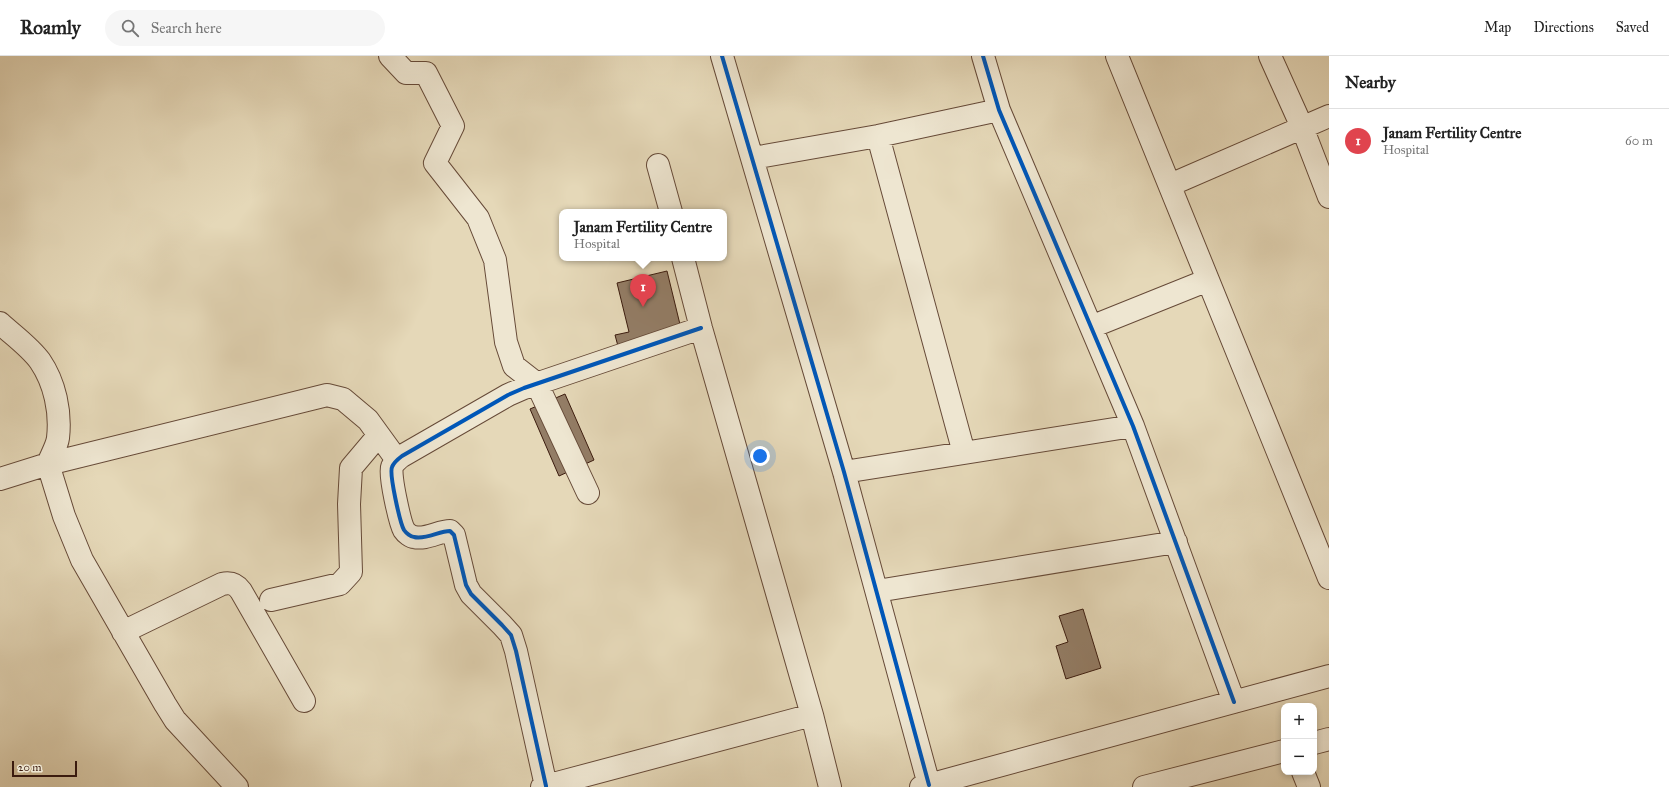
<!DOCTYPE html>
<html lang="en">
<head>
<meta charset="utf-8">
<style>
	body { margin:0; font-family:"IM FELL Great Primer",serif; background:#f6f6f6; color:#222 }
	.controls { position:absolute; right:12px; bottom:12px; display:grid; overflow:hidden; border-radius:8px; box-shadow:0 2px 6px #0003 }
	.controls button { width:36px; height:36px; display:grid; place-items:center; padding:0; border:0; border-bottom:1px solid #e0e0e0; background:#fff; color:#222; font:20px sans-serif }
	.scale { position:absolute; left:12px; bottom:10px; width:65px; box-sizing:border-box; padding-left:4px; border:2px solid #3b1b0e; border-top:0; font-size:11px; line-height:14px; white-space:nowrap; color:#3b1b0e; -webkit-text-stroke:3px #eee6d1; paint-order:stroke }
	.you { position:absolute; left:760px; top:400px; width:14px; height:14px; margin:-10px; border:3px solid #fff; border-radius:50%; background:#1a73e8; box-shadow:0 0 0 6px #1a73e833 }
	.badge { display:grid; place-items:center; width:26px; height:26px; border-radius:50%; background:#8f2418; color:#fff; font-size:13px; font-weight:700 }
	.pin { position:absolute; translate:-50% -33px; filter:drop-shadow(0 1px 2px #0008) }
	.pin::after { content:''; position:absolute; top:21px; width:14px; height:12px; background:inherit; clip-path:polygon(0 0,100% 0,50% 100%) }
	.popup { position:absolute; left:559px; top:153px; width:168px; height:52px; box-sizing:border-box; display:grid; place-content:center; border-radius:8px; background:#fff; filter:drop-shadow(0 1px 3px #0005); font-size:13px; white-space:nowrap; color:#767676 }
	.popup b { font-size:15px; color:#222 }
	.popup::after { content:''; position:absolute; left:50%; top:100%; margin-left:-8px; border:8px solid transparent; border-top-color:#fff }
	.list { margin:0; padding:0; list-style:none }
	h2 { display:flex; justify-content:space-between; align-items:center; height:52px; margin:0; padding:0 16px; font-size:17px }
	h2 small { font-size:13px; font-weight:400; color:#767676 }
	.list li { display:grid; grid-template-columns:26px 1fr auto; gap:12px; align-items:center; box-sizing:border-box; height:64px; padding:0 16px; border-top:1px solid #e0e0e0 }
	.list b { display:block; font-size:15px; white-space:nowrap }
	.list p { margin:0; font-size:13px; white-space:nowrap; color:#767676 }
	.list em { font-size:13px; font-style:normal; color:#767676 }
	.icon { flex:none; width:22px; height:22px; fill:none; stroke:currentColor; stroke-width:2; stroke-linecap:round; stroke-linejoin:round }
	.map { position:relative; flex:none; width:1329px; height:731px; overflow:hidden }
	header { display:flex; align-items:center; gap:24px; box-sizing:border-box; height:56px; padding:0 20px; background:#fff; border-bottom:1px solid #e0e0e0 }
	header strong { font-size:19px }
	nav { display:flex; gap:22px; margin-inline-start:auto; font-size:14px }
	.search { width:280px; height:36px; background:#f6f6f6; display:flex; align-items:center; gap:10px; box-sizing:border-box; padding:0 14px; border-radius:22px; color:#767676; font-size:15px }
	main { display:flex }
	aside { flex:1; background:#fff }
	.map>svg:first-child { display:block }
</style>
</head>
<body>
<header>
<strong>Roamly</strong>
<div class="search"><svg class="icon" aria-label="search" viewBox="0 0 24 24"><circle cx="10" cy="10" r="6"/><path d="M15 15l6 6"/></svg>Search here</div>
<nav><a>Map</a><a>Directions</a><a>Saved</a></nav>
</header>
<main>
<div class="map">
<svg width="1329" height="731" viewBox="0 0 1329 731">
	<rect width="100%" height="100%" fill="#e5d8b8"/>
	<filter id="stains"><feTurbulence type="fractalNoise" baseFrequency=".005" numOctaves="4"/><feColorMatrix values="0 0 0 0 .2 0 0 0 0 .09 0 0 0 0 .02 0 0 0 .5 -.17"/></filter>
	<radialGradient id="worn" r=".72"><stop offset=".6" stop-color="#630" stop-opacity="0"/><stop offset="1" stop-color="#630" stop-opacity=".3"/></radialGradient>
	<path fill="#937d66" stroke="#3b1b0e" d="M 667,215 L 685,289 L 622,305 L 615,279 L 629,276 L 617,227 Z
		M 565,338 L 594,404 L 559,420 L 530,353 Z
		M 1083,553 L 1101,612 L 1066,623 L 1056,590 L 1068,586 L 1059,560 Z"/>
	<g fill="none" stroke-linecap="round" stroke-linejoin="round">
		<g stroke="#664a38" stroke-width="24">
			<path id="minor" d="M 390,0 L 406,17 L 426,17 L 453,70 L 435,107 L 478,162 L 495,204 L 506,286 L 514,310 L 537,328 L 588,437
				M 722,0 L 844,416 L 929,729
				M 983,0 L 999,54 L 1133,370 L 1234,646
				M 1117,0 L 1329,522
				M 1270,0 L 1302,71 L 1329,141
				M 878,80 L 964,397
				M 753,102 L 878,80 L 999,54
				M 658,109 L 671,156
				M 1170,129 L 1329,60
				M 683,202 L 701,272 L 812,659
				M 0,267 C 13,279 30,291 40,305 C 55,327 61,356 58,382 C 57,390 51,400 48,408
				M 1091,271 L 1208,224
				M 48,408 L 327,339 L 343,343 L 368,364 L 397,404
				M 844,416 L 1133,370
				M 0,423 L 48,408 L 64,460 L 82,504 L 165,648 L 175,664 L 237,731
				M 877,535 L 1176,486
				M 271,544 L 340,528 L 351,516 L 349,448 L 351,412 L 378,380
				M 123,576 L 222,528 C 231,526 236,528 241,535 L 304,645
				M 1314,687 L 1329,683
				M 1303,716 L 1309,731
				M 546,730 L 516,595 L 511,579 L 502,569 L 471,538 L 466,529 L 454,479 L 450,475 C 439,475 426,484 414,481 C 411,481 406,477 404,474 C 400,467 389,418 392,411 C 394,406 398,403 402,400 L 508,339 L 524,332 L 701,272
				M 542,731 L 812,659 L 830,731
				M 921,731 L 1329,620
				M 1144,731 L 1284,695"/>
		</g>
		<use href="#minor" stroke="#eee6d1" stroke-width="22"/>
		<g stroke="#eee6d1" stroke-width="6">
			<path id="cycleway" d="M 722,0 L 844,416 L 929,729
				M 983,0 L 999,54 L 1133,370 L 1234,646
				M 546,730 L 516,595 L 511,579 L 502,569 L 471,538 L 466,529 L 454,479 L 450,475 C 439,475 426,484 414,481 C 411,481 406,477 404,474 C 400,467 389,418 392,411 C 394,406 398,403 402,400 L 508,339 L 524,332 L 701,272"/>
		</g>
		<use href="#cycleway" stroke="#0057b8" stroke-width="4"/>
	</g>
	<rect width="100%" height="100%" filter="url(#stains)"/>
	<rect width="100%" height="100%" fill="url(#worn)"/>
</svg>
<div class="controls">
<button>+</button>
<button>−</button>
</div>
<div class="scale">20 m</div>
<div class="you"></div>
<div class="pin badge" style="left:643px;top:251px;background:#e0444e">1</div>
<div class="popup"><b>Janam Fertility Centre</b>Hospital</div>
</div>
<aside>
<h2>Nearby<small></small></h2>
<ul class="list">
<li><span class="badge" style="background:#e0444e">1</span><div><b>Janam Fertility Centre</b><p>Hospital</p></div><em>60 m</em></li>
</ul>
</aside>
</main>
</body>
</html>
